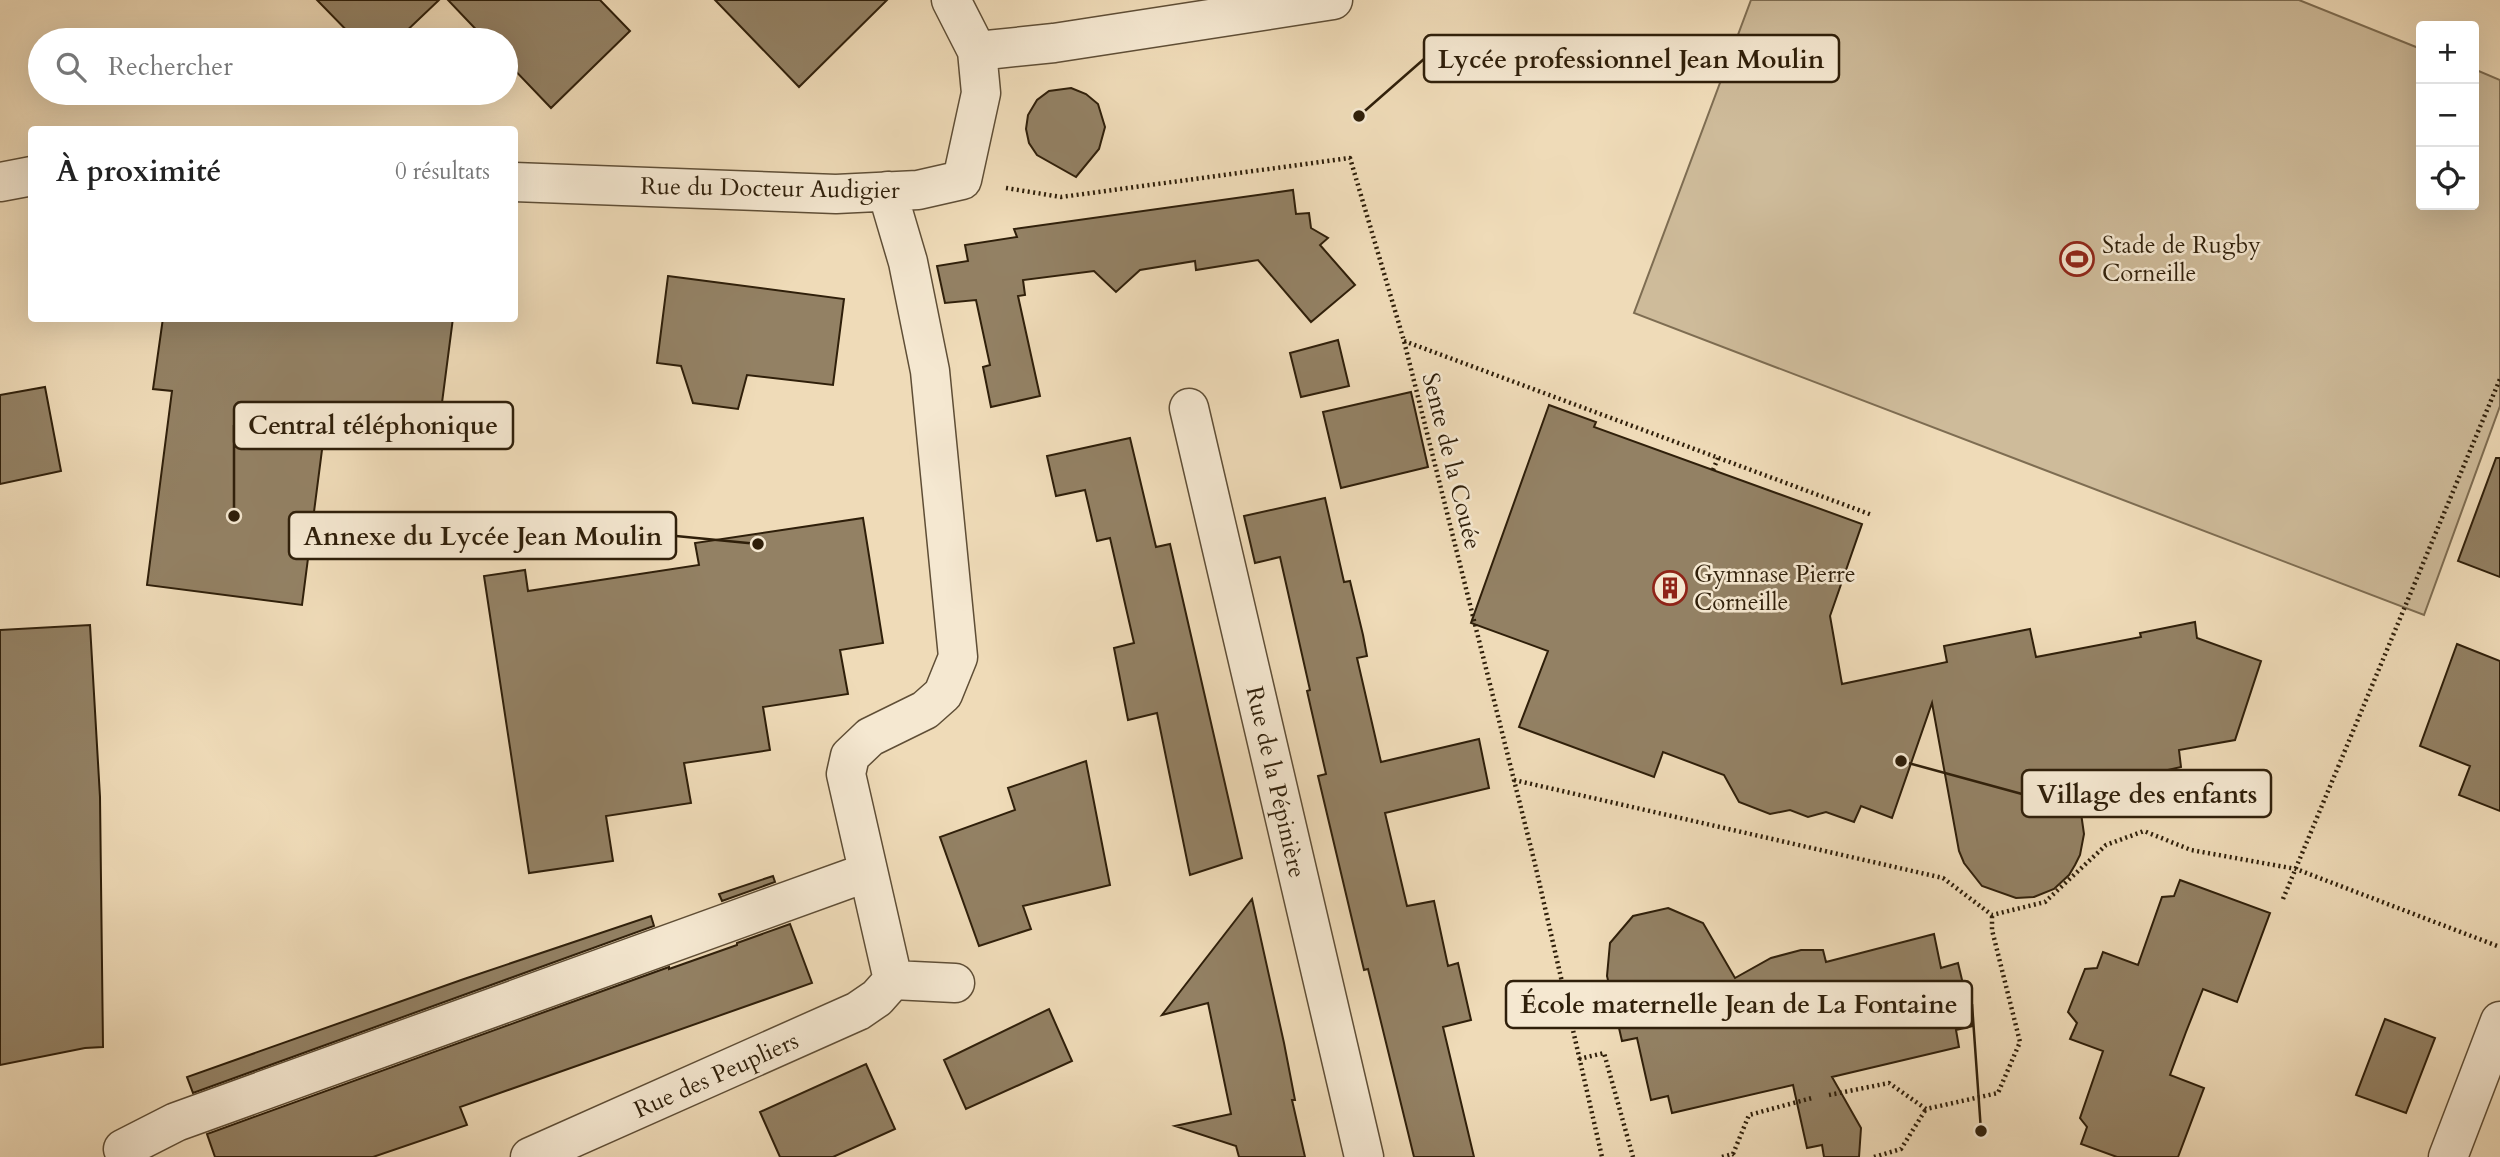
<!DOCTYPE html>
<html lang="fr">
<head>
<meta charset="utf-8">
<style>
	body { margin:0; font-family:Cardo,serif; background:#f2f2f2; color:#222 }
	.controls { position:absolute; right:21px; top:21px; display:grid; overflow:hidden; border-radius:7px; box-shadow:0 7px 28px #0002 }
	.controls button { width:63px; height:63px; display:grid; place-items:center; padding:0; border:0; border-bottom:2px solid #e0e0e0; background:#fff; color:#222; font:35px sans-serif }
	.list { margin:0; padding:0; list-style:none }
	h2 { display:flex; justify-content:space-between; align-items:center; height:91px; margin:0; padding:0 28px; font-size:30px }
	h2 small { font-size:23px; font-weight:400; color:#767676 }
	.icon { flex:none; width:38px; height:38px; fill:none; stroke:currentColor; stroke-width:2; stroke-linecap:round; stroke-linejoin:round }
	.map { position:relative; flex:none; width:2500px; height:1157px; overflow:hidden }
	.search { position:absolute; background:#fff; box-shadow:0 7px 28px #0002; left:28px; top:28px; width:490px; height:77px; display:flex; align-items:center; gap:18px; box-sizing:border-box; padding:0 24px; border-radius:38px; color:#767676; font-size:26px }
	.panel { position:absolute; background:#fff; box-shadow:0 7px 28px #0002; left:28px; top:126px; width:490px; height:196px; border-radius:7px }
	.map>svg:first-child { display:block }
</style>
</head>
<body>
<div class="map">
<svg width="2500" height="1157" viewBox="0 0 2500 1157">
	<rect width="100%" height="100%" fill="#efdbb8"/>
	<filter id="stains"><feTurbulence type="fractalNoise" baseFrequency=".00286" numOctaves="4"/><feColorMatrix values="0 0 0 0 .2 0 0 0 0 .09 0 0 0 0 .02 0 0 0 .5 -.17"/></filter>
	<radialGradient id="worn" r=".72"><stop offset=".6" stop-color="#630" stop-opacity="0"/><stop offset="1" stop-color="#630" stop-opacity=".3"/></radialGradient>
	<path fill="#cebb9a" stroke="#7e6d52" stroke-width="2" d="M 1751,0 L 2299,0 L 2421,49 L 2421,205 L 2474,205 L 2474,69 L 2500,80 L 2500,406 L 2424,615 L 1634,313 Z"/>
	<path fill="#938164" stroke="#2f1f0a" stroke-width="2" d="M 317,0 L 439,0 L 397,40 L 356,40 Z
		M 448,0 L 600,0 L 630,31 L 551,108 L 506,61 L 506,40 L 486,40 Z
		M 715,0 L 887,0 L 799,87 Z
		M 1071,88 L 1086,94 L 1098,104 L 1105,127 L 1099,149 L 1076,177 L 1037,155 L 1029,143 L 1026,129 L 1028,115 L 1037,100 L 1049,91 Z
		M 1293,190 L 1296,214 L 1309,213 L 1311,228 L 1328,238 L 1320,245 L 1355,285 L 1311,322 L 1258,260 L 1196,270 L 1195,261 L 1140,270 L 1116,292 L 1094,271 L 1023,280 L 1025,295 L 1018,296 L 1040,396 L 991,407 L 983,367 L 990,365 L 976,300 L 945,303 L 937,266 L 968,261 L 965,245 L 1017,237 L 1014,229 Z
		M 668,276 L 844,299 L 833,385 L 747,375 L 738,409 L 693,403 L 681,366 L 657,363 Z
		M 163,318 L 453,318 L 439,426 L 327,411 L 302,605 L 147,585 L 172,391 L 153,389 Z
		M 1338,340 L 1349,386 L 1301,397 L 1290,353 Z
		M 45,387 L 61,471 L 0,484 L 0,395 Z
		M 1411,392 L 1428,467 L 1341,488 L 1323,412 Z
		M 1549,405 L 1596,422 L 1594,427 L 1862,524 L 1830,616 L 1842,684 L 1947,662 L 1944,646 L 2030,629 L 2036,657 L 2141,637 L 2140,633 L 2195,622 L 2197,638 L 2261,661 L 2235,740 L 2179,750 L 2181,767 L 2163,771 L 2159,789 L 2125,776 L 2077,785 L 2084,834 L 2080,855 L 2075,865 L 2069,875 L 2054,889 L 2034,897 L 2016,898 L 1982,886 L 1964,863 L 1959,851 L 1932,703 L 1892,818 L 1861,806 L 1854,822 L 1826,812 L 1808,817 L 1790,810 L 1770,814 L 1739,802 L 1724,775 L 1663,752 L 1654,777 L 1519,727 L 1548,651 L 1471,623 Z
		M 1130,438 L 1156,547 L 1170,544 L 1242,858 L 1190,875 L 1157,713 L 1128,720 L 1114,648 L 1134,643 L 1110,538 L 1097,541 L 1085,490 L 1056,496 L 1047,456 Z
		M 2496,458 L 2500,458 L 2500,577 L 2458,561 Z
		M 1325,498 L 1344,582 L 1350,581 L 1363,635 L 1367,656 L 1357,658 L 1381,762 L 1479,739 L 1489,788 L 1385,813 L 1407,906 L 1434,901 L 1448,966 L 1458,963 L 1471,1020 L 1443,1027 L 1474,1157 L 1414,1157 L 1368,969 L 1364,970 L 1318,776 L 1326,774 L 1307,691 L 1310,690 L 1280,557 L 1255,563 L 1244,516 Z
		M 863,518 L 883,643 L 840,650 L 848,694 L 763,707 L 770,750 L 684,763 L 691,803 L 606,816 L 613,861 L 529,873 L 484,576 L 525,570 L 528,591 L 699,565 L 695,543 Z
		M 90,625 L 100,797 L 103,1047 L 85,1048 L 0,1065 L 0,630 Z
		M 2457,644 L 2500,661 L 2500,811 L 2459,795 L 2470,766 L 2420,746 Z
		M 1086,761 L 1110,885 L 1023,906 L 1031,929 L 979,946 L 940,837 L 1015,810 L 1008,788 Z
		M 773,876 L 775,882 L 722,901 L 719,894 Z
		M 2180,880 L 2270,913 L 2237,1002 L 2203,989 L 2186,1032 L 2170,1075 L 2204,1088 L 2178,1157 L 2117,1157 L 2081,1144 L 2087,1127 L 2080,1118 L 2103,1051 L 2070,1039 L 2077,1023 L 2068,1012 L 2085,969 L 2097,968 L 2103,952 L 2138,965 L 2162,897 L 2174,896 Z
		M 1252,899 L 1284,1043 L 1295,1100 L 1292,1100 L 1305,1157 L 1239,1157 L 1236,1146 L 1175,1126 L 1231,1114 L 1208,1003 L 1162,1015 Z
		M 1668,908 L 1703,923 L 1735,978 L 1771,958 L 1801,950 L 1823,950 L 1826,962 L 1934,934 L 1941,968 L 1958,963 L 1973,1026 L 1956,1030 L 1959,1047 L 1832,1077 L 1861,1128 L 1859,1157 L 1824,1157 L 1822,1145 L 1807,1148 L 1793,1085 L 1672,1113 L 1668,1096 L 1651,1100 L 1637,1038 L 1622,1041 L 1607,976 L 1610,943 L 1633,916 Z
		M 651,916 L 654,926 L 193,1093 L 187,1077 L 464,979 Z
		M 790,924 L 812,983 L 460,1107 L 467,1125 L 373,1157 L 215,1157 L 207,1134 L 669,967 L 669,969 L 737,945 L 737,943 Z
		M 1049,1009 L 1072,1061 L 966,1109 L 944,1060 Z
		M 2385,1019 L 2435,1038 L 2406,1113 L 2356,1095 Z
		M 866,1064 L 895,1129 L 833,1157 L 780,1157 L 760,1112 Z"/>
	<g fill="none" stroke-linecap="round" stroke-linejoin="round">
		<g stroke="#5f4e36" stroke-width="41">
			<path id="minor" d="M 977,51 L 1054,43 L 1333,0
				M 0,182 L 32,176
				M 514,182 L 836,194 L 918,190 L 962,180 L 981,93 L 977,51 L 951,0
				M 1189,408 L 1364,1157
				M 893,980 L 955,983
				M 123,1149 L 176,1122 L 868,872
				M 530,1157 L 858,1011 L 877,998 L 893,980 L 846,774 L 850,756 L 870,737 L 925,710 L 943,694 L 958,657 L 930,371 L 908,262 L 887,191
				M 2448,1157 L 2500,1021"/>
		</g>
		<path stroke="#2f1f0a" stroke-width="4.5" stroke-dasharray="2 3.5" stroke-linecap="butt" d="M 1006,188 L 1061,197 L 1350,158 L 1404,341 L 1535,864 L 1602,1157
			M 1404,341 L 1872,515
			M 1713,470 L 1718,458
			M 1514,780 L 1943,878 L 1992,915 L 2045,902 L 2106,845 L 2144,831 L 2191,850 L 2296,869 L 2500,947
			M 2283,899 L 2500,379
			M 1579,1059 L 1604,1053 L 1633,1157
			M 1829,1095 L 1889,1083 L 1926,1109 L 1998,1093 L 2020,1042 L 1992,930 L 1992,915
			M 1733,1154 L 1749,1115 L 1812,1098
			M 1722,1157 L 1733,1154 L 1737,1157
			M 1874,1157 L 1901,1149 L 1926,1109"/>
		<use href="#minor" stroke="#f5e8d1" stroke-width="38"/>
	</g>
	<defs>
		<g id="stadium-ring" transform="scale(1.75)"><circle r="9.5" fill="#f5e8d1" stroke="#8f2418" stroke-width="1.5"/><path d="M0-5a6.5 5 0 1 0 0 10a6.5 5 0 1 0 0-10ZM-3.5-1.8h7v3.6h-7Z" fill="#8f2418"/></g>
		<g id="building-ring" transform="scale(1.75)"><circle r="9.5" fill="#f5e8d1" stroke="#8f2418" stroke-width="1.5"/><path d="M-4-6H4V6H1V3H-1V6H-4ZM-2.5-4.3h1.7v1.8h-1.7ZM.8-4.3h1.7v1.8H.8ZM-2.5-1h1.7V.8h-1.7ZM.8-1h1.7V.8H.8Z" fill="#8f2418"/></g>
	</defs>
	<g fill-rule="evenodd">
		<use href="#stadium-ring" x="2077" y="259"/>
		<use href="#building-ring" x="1670" y="588"/>
	</g>
	<g text-anchor="middle" stroke-width="5" stroke-linejoin="round" paint-order="stroke">
		<g font-size="24" fill="#2f1f0a" stroke="#f5e8d1">
			<text transform="translate(770 188) rotate(1)" y="8">Rue du Docteur Audigier</text>
			<text transform="translate(1452 461) rotate(76)" y="8">Sente de la Couée</text>
			<text transform="translate(1276 782) rotate(77)" y="8">Rue de la Pépinière</text>
			<text transform="translate(716 1075) rotate(-24)" y="8">Rue des Peupliers</text>
		</g>
		<g font-size="24" fill="#2f1f0a" stroke="#f5e8d1" text-anchor="start">
			<text x="2102" y="253">Stade de Rugby<tspan x="2102" dy="28">Corneille</tspan></text>
			<text x="1694" y="582">Gymnase Pierre<tspan x="1694" dy="28">Corneille</tspan></text>
		</g>
	</g>
	<path fill="none" stroke="#2f1f0a" stroke-width="2.5" d="M1359 116L1424 59M234 516L234 425M758 544L676 536M1901 761L2022 794M1981 1131L1972 1004"/>
	<g fill="#2f1f0a" stroke="#f5e8d1" stroke-width="2.5">
		<circle cx="1359" cy="116" r="7"/>
		<circle cx="234" cy="516" r="7"/>
		<circle cx="758" cy="544" r="7"/>
		<circle cx="1901" cy="761" r="7"/>
		<circle cx="1981" cy="1131" r="7"/>
	</g>
	<g fill="#f5e8d1" stroke="#2f1f0a" stroke-width="2.5">
		<rect x="1424" y="35" width="415" height="47" rx="7"/>
		<rect x="234" y="402" width="279" height="47" rx="7"/>
		<rect x="289" y="512" width="387" height="47" rx="7"/>
		<rect x="2022" y="770" width="249" height="47" rx="7"/>
		<rect x="1506" y="981" width="466" height="47" rx="7"/>
	</g>
	<g font-size="26" text-anchor="middle" font-weight="bold" fill="#2f1f0a">
		<text x="1631" y="68">Lycée professionnel Jean Moulin</text>
		<text x="373" y="434">Central téléphonique</text>
		<text x="483" y="545">Annexe du Lycée Jean Moulin</text>
		<text x="2147" y="803">Village des enfants</text>
		<text x="1739" y="1013">École maternelle Jean de La Fontaine</text>
	</g>
	<rect width="100%" height="100%" filter="url(#stains)"/>
	<rect width="100%" height="100%" fill="url(#worn)"/>
</svg>
<div class="controls">
<button>+</button>
<button>−</button>
<button><svg class="icon" aria-label="locate" viewBox="0 0 24 24"><circle cx="12" cy="12" r="6"/><path d="M12 2v4M12 18v4M2 12h4M18 12h4"/></svg></button>
</div>
<div class="search"><svg class="icon" aria-label="search" viewBox="0 0 24 24"><circle cx="10" cy="10" r="6"/><path d="M15 15l6 6"/></svg>Rechercher</div>
<section class="panel">
<h2>À proximité<small>0 résultats</small></h2>
<ul class="list">
</ul>
</section>
</div>
</body>
</html>
